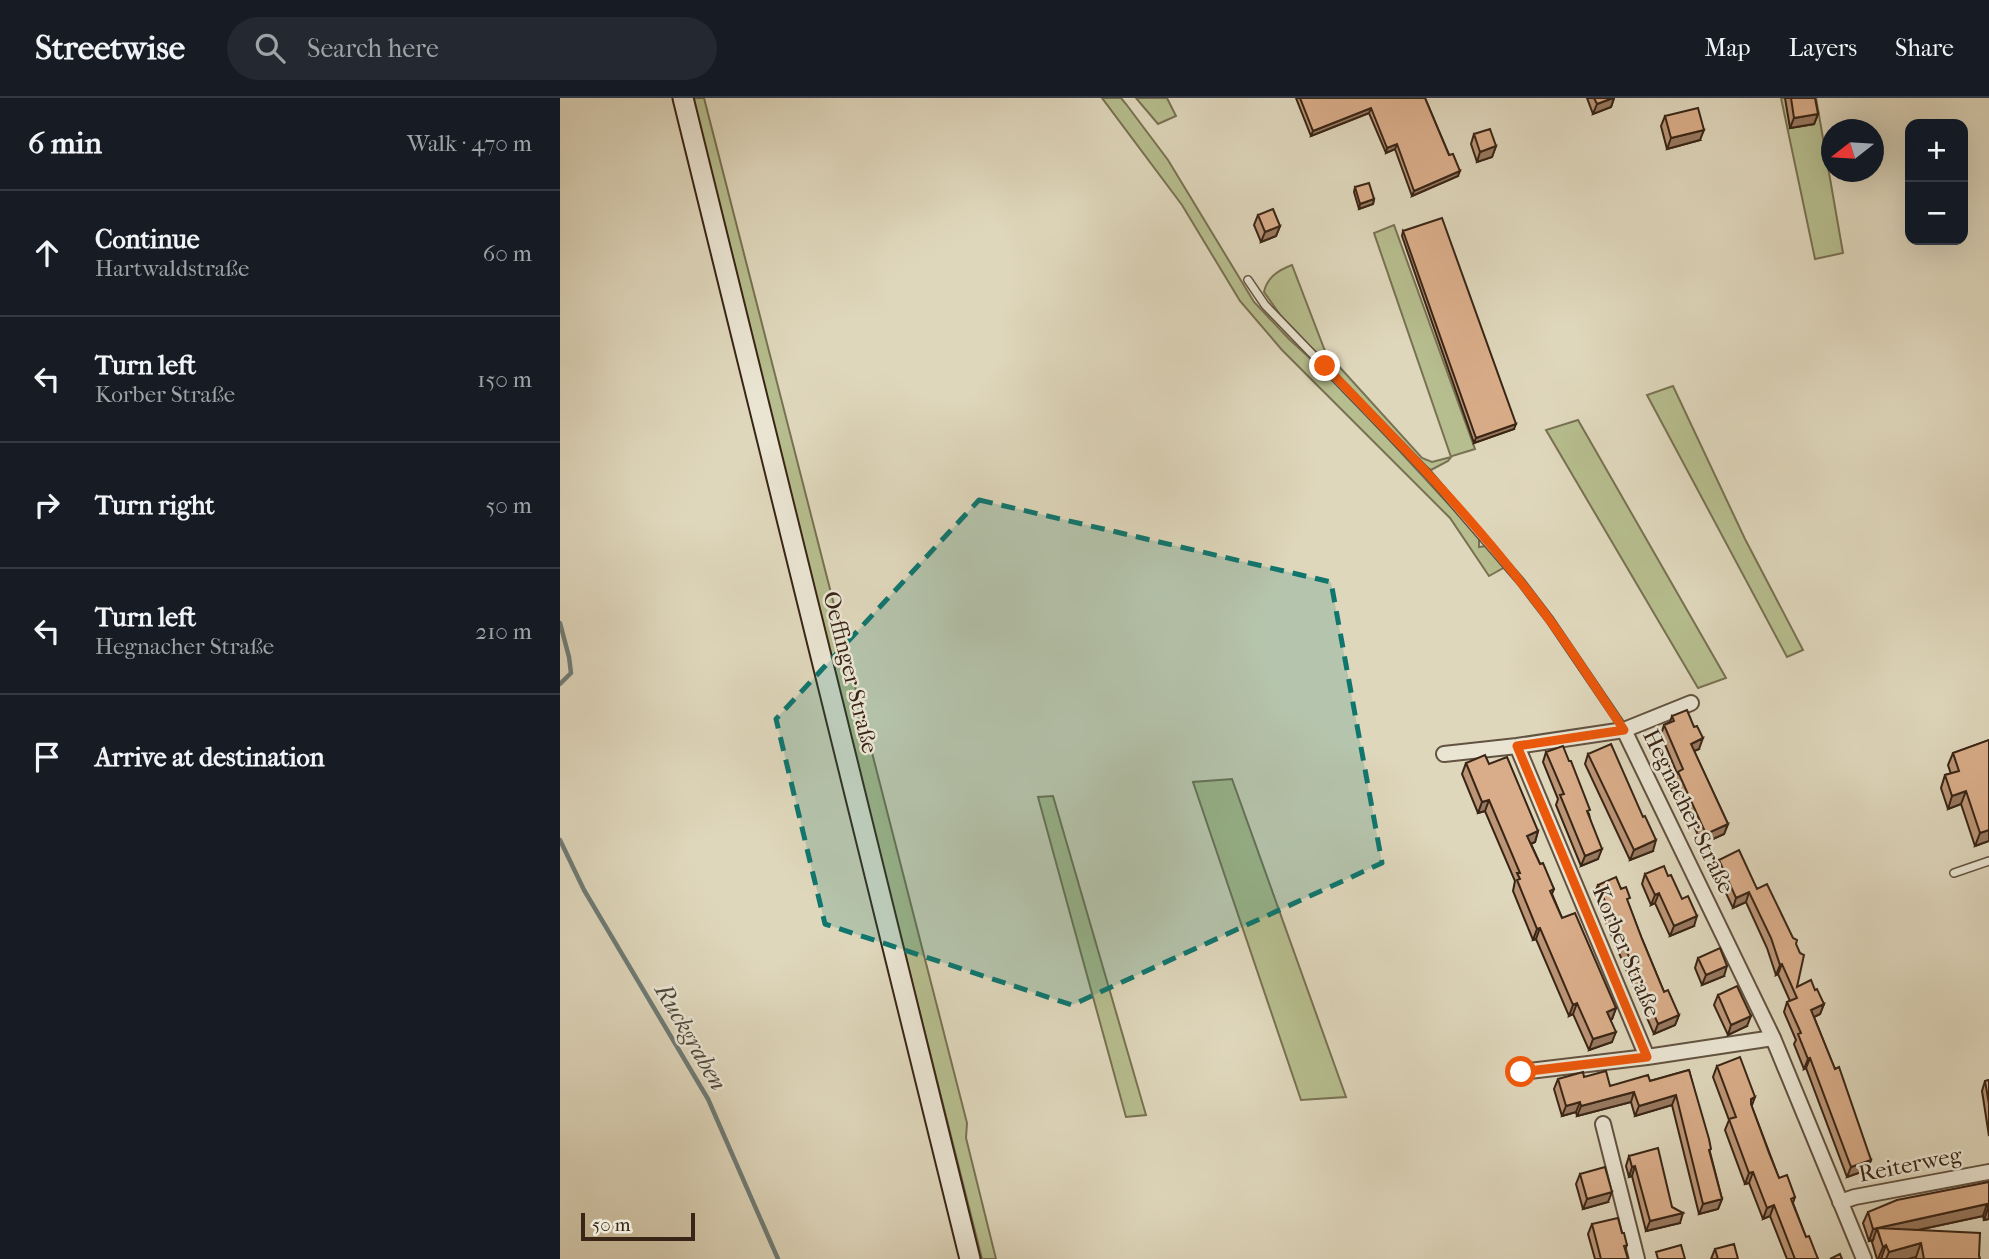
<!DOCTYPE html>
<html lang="en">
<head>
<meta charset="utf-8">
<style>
	body { margin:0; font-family:"IM FELL French Canon",serif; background:#242831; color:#f1f3f6 }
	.controls { position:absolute; right:21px; top:21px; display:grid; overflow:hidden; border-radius:14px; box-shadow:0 7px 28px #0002 }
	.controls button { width:63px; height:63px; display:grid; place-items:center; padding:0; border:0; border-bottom:2px solid #363941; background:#171b24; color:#f1f3f6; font:35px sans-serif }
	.compass { position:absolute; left:1261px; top:21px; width:63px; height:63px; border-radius:50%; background:#171b24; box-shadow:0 7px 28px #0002; rotate:253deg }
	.scale { position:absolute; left:21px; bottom:18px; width:114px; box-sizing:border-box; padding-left:7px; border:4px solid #392516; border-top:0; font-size:19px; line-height:24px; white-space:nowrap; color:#392516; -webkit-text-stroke:5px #eae5d3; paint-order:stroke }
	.stop { position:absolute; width:21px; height:21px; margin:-16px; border:5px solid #ea580c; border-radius:50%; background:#fff }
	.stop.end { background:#ea580c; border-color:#fff; box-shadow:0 2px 7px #0008 }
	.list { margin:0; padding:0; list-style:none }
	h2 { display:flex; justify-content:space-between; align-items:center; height:91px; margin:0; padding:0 28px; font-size:30px }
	h2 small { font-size:23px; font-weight:400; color:#9ea1a6 }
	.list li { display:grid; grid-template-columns:46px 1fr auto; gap:21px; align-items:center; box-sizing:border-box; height:126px; padding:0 28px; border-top:2px solid #363941 }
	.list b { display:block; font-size:26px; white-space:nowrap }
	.list p { margin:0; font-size:23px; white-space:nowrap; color:#9ea1a6 }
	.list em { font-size:23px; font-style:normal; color:#9ea1a6 }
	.icon { flex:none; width:38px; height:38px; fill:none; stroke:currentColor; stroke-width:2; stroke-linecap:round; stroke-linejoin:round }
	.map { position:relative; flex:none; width:1429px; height:1161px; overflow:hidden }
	header { display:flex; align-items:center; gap:42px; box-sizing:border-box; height:98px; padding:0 35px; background:#171b24; border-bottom:2px solid #363941 }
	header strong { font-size:33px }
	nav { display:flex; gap:38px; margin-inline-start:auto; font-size:24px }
	.search { width:490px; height:63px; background:#242831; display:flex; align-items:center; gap:18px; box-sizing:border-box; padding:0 24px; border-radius:38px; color:#9ea1a6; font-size:26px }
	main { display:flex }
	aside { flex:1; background:#171b24 }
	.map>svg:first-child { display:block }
</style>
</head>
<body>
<header>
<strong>Streetwise</strong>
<div class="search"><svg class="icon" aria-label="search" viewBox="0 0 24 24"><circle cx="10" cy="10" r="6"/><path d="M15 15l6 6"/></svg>Search here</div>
<nav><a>Map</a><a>Layers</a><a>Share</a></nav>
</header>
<main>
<aside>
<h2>6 min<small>Walk · 470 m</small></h2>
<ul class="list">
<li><svg class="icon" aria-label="ahead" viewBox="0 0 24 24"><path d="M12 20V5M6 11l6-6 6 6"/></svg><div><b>Continue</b><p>Hartwaldstraße</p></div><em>60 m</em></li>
<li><svg class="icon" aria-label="left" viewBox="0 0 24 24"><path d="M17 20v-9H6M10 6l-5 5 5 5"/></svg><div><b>Turn left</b><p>Korber Straße</p></div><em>150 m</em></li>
<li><svg class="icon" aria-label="right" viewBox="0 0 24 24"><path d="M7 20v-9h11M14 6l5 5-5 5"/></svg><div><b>Turn right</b></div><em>50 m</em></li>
<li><svg class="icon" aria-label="left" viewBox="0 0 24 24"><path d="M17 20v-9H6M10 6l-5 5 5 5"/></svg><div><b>Turn left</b><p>Hegnacher Straße</p></div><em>210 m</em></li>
<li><svg class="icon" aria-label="arrive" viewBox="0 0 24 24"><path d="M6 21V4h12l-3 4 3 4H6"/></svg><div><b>Arrive at destination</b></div></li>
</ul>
</aside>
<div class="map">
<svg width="1429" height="1161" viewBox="0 0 1429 1161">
	<rect width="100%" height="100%" fill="#dfd7bc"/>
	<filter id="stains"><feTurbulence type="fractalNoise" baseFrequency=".00286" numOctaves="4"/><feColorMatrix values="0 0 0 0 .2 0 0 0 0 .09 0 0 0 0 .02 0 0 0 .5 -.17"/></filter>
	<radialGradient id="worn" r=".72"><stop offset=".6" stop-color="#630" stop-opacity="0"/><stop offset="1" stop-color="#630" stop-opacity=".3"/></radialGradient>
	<path fill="#b6bd8e" stroke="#787152" stroke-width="2" d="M 129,0 L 144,0 L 407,1025 L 406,1040 L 436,1161 L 422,1161 Z
		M 542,0 L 561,0 L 566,6 L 608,62 L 694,204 L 729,241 L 777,285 L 882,399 L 919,439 L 919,449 L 926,448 L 945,469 L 929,478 L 890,420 L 722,252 L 680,203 L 622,107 Z
		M 576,0 L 607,0 L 616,18 L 598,26 Z
		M 1221,0 L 1256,0 L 1283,155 L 1255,161 Z
		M 834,127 L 915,351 L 892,358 L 888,363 L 871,372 L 861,365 L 721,218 L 704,194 C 707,179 719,172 732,167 L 765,253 L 862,360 L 872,364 L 891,359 L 814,135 Z
		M 1113,288 L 1185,441 L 1243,552 L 1227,559 L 1087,297 Z
		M 1018,322 L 1166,580 L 1138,590 L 986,332 Z
		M 672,681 L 786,999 L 741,1002 L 633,684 Z
		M 493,698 L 586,1017 L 566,1019 L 478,699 Z"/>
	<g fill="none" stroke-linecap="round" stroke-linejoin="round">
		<path stroke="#707d77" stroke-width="4.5" d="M 0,525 L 9,559 L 11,575 L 0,586
			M 0,742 L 24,792 L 148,1001 L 218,1161"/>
		<g stroke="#625240" stroke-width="10">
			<path id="lane" d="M 688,182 L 705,207 L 869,377 L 961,484 L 990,522 L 1064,631
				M 1394,775 L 1429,763"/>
		</g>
		<g stroke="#625240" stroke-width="18">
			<path id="street" d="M 1064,632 L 1213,940 L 1304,1161
				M 957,648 L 1087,959 L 1213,940
				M 884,656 L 957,648 L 1064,632 L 1131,605
				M 961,974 L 1087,959
				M 1043,1026 L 1077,1161
				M 1280,1104 L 1295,1099 L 1429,1074"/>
		</g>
		<g stroke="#392516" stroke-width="23">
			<path id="secondary" d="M 123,0 L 410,1161"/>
		</g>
		<use href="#lane" stroke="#eae5d3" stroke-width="7"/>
		<use href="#street" stroke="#eae5d3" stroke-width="14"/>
		<use href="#secondary" stroke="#eae5d3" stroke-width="19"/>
	</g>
	<path fill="#bb9576" stroke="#392516" stroke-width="2" d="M 736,0 L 865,0 L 898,78 L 852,98 L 835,51 L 826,55 L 809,15 L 751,38 Z
		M 1027,0 L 1054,0 L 1051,9 L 1033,16 Z
		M 1225,0 L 1255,0 L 1258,16 L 1254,26 L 1230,30 Z
		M 1105,18 L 1140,42 L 1107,51 L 1101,28 Z
		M 914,36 L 936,48 L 932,59 L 917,64 L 911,46 Z
		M 795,89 L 814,101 L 813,106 L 799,111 L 794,94 Z
		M 698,117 L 720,128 L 716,138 L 701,144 L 694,127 Z
		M 843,133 L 954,331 L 914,345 L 842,138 Z
		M 1112,618 L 1139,651 L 1134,653 L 1168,726 L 1164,736 L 1142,746 L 1114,684 L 1117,675 L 1101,637 L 1104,627 L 1110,624 Z
		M 1429,642 L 1429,743 L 1415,748 L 1401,706 L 1388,711 L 1381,690 L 1385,677 L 1391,676 L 1388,667 L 1393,655 Z
		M 986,654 L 1029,716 L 1038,761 L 1021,768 L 996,707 L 998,701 L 983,664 Z
		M 1028,656 L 1093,753 L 1070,762 L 1025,666 Z
		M 906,665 L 929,666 L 978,733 L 975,744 L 971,746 L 980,766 L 994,791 L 992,796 L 1002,820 L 1056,910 L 1052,921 L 1050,921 L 1052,944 L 1029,952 L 1013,916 L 1009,918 L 976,841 L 973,842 L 953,793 L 955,783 L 925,713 L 918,715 L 902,676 Z
		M 1159,762 L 1197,791 L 1236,846 L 1237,889 L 1255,892 L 1264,906 L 1260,916 L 1254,919 L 1311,1062 L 1307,1072 L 1287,1079 L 1246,970 L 1244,971 L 1234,946 L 1236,942 L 1224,914 L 1227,904 L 1230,903 L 1218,876 L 1216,877 L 1207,850 L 1186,804 L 1173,810 L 1155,772 Z
		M 1085,776 L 1134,828 L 1110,838 L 1095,805 L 1091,807 L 1082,786 Z
		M 1038,787 L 1068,805 L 1082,841 L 1104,894 L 1119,917 L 1115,927 L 1094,936 L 1034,797 Z
		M 1138,860 L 1164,878 L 1142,887 L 1135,870 Z
		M 1158,897 L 1187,928 L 1168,937 L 1154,907 Z
		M 1157,968 L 1192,1009 L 1219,1080 L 1235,1099 L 1233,1105 L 1246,1139 L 1258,1161 L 1227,1161 L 1210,1118 L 1203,1121 L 1189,1085 L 1185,1086 L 1165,1032 L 1169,1022 L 1153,979 Z
		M 1129,972 L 1162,1101 L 1158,1111 L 1139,1116 L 1112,1007 L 1075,1018 L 1071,1004 L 1017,1018 L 1016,1014 L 1002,1018 L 994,991 L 998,981 L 1024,979 L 1050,988 L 1090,983 Z
		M 1429,982 L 1429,1038 L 1422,993 L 1425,983 Z
		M 1069,1058 L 1112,1109 L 1120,1125 L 1086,1133 L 1072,1078 L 1069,1079 L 1066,1068 Z
		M 1020,1076 L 1048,1104 L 1023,1111 L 1016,1086 Z
		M 1429,1084 L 1429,1121 L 1424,1122 L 1423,1118 L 1358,1132 L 1419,1158 L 1420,1161 L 1356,1161 L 1356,1159 L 1348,1161 L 1317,1161 L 1312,1144 L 1313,1142 L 1309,1143 L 1303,1125 L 1308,1114 Z
		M 1032,1126 L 1062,1135 L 1067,1147 L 1065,1152 L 1068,1161 L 1035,1161 L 1028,1136 Z
		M 1155,1151 L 1178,1161 L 1151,1161 Z"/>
	<path fill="#987960" stroke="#392516" stroke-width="2" d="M 1053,0 L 1054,0 L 1051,9 L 1033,16 L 1037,6 Z
		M 811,10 L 809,15 L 751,38 L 753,33 Z
		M 1258,16 L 1254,26 L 1230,30 L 1234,20 Z
		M 1144,32 L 1140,42 L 1107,51 L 1111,40 Z
		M 837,46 L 835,51 L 826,55 L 827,50 Z
		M 936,48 L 932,59 L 917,64 L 920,54 Z
		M 900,73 L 898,78 L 852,98 L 854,93 Z
		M 814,101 L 813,106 L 799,111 L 800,106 Z
		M 720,128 L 716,138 L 701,144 L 705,134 Z
		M 956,326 L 954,331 L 914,345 L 916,340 Z
		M 1143,640 L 1139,651 L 1127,656 L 1131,646 Z
		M 1406,693 L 1401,706 L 1388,711 L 1392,698 Z
		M 929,702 L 925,713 L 918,715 L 922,704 Z
		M 1168,726 L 1164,736 L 1142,746 L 1146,736 Z
		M 1429,732 L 1429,743 L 1415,748 L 1420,735 Z
		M 978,733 L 975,744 L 963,749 L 967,738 Z
		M 1096,742 L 1093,753 L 1070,762 L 1074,752 Z
		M 1042,751 L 1038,761 L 1021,768 L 1025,758 Z
		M 1189,794 L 1186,804 L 1173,810 L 1176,800 Z
		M 1099,795 L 1095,805 L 1091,807 L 1095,797 Z
		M 1137,818 L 1134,828 L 1110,838 L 1114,828 Z
		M 980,830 L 976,841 L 973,842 L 977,831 Z
		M 1222,866 L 1218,876 L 1216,877 L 1220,867 Z
		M 1167,868 L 1164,878 L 1142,887 L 1146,877 Z
		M 1017,905 L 1013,916 L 1009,918 L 1013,907 Z
		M 1264,906 L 1260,916 L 1248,922 L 1251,912 Z
		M 1056,910 L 1052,921 L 1043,925 L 1047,914 Z
		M 1119,917 L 1115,927 L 1094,936 L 1098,926 Z
		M 1191,918 L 1187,928 L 1168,937 L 1171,927 Z
		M 1056,934 L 1052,944 L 1029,952 L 1033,941 Z
		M 1250,960 L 1246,970 L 1244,971 L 1248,961 Z
		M 1074,994 L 1071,1004 L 1017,1018 L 1021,1008 Z
		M 1116,997 L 1112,1007 L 1075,1018 L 1079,1008 Z
		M 1195,999 L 1191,1010 L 1191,1001 Z
		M 1020,1004 L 1016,1014 L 1002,1018 L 1006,1008 Z
		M 1311,1062 L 1307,1072 L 1287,1079 L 1291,1069 Z
		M 1075,1068 L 1072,1078 L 1069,1079 L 1072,1069 Z
		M 1193,1074 L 1189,1085 L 1185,1086 L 1189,1075 Z
		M 1052,1094 L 1048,1104 L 1023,1111 L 1027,1101 Z
		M 1162,1101 L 1158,1111 L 1139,1116 L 1143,1106 Z
		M 1427,1106 L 1423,1118 L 1320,1140 L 1317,1130 L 1313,1142 L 1309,1143 L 1313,1131 Z
		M 1214,1107 L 1210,1118 L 1203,1121 L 1207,1110 Z
		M 1428,1110 L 1429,1110 L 1429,1121 L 1424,1122 Z
		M 1123,1115 L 1120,1125 L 1086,1133 L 1090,1123 Z
		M 1361,1145 L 1356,1159 L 1348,1161 L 1326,1161 L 1329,1154 Z
		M 1326,1147 L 1321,1161 L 1318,1161 L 1323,1149 Z"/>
	<path fill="#d9ad89" stroke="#392516" stroke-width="2" d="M 740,0 L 865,0 L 889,57 L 893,56 L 900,73 L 854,93 L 837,46 L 827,50 L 811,10 L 753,33 Z
		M 1034,0 L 1053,0 L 1037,6 Z
		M 1231,0 L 1255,0 L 1258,16 L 1234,20 Z
		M 1138,10 L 1144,32 L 1111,40 L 1105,18 Z
		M 930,31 L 936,48 L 920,54 L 914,36 Z
		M 809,85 L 814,101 L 800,106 L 795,89 Z
		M 713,111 L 720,128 L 705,134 L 698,117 Z
		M 882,120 L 956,326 L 916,340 L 843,133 Z
		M 1127,612 L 1134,629 L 1137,628 L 1143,640 L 1131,646 L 1168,726 L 1146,736 L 1118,674 L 1123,671 L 1104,627 L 1114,623 L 1112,618 Z
		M 1429,642 L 1429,732 L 1420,735 L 1406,693 L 1392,698 L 1385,677 L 1399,673 L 1393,655 Z
		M 1051,646 L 1083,719 L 1085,718 L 1096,742 L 1074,752 L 1028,656 Z
		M 1003,648 L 1009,663 L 1011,663 L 1030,712 L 1027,713 L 1042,751 L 1025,758 L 1000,697 L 1004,696 L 986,654 Z
		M 925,657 L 929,666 L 947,659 L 978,733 L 967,738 L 980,766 L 983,765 L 994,791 L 990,793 L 1002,820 L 1015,815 L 1056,910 L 1047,914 L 1056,934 L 1033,941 L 1017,905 L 1013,907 L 980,830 L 977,831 L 957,782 L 960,781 L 957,775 L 960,775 L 929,702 L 922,704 L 906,665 Z
		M 1179,752 L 1197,791 L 1207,786 L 1233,840 L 1237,842 L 1236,846 L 1240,855 L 1244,857 L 1237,889 L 1251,882 L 1255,892 L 1257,891 L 1264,906 L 1251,912 L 1275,971 L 1279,969 L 1311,1062 L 1291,1069 L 1250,960 L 1248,961 L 1238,936 L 1241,935 L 1227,904 L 1237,900 L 1222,866 L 1220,867 L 1211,840 L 1189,794 L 1176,800 L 1159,762 Z
		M 1104,768 L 1108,778 L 1111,777 L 1122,801 L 1128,798 L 1137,818 L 1114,828 L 1099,795 L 1095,797 L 1085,776 Z
		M 1056,779 L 1061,791 L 1066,789 L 1070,800 L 1067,801 L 1082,841 L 1104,894 L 1108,892 L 1119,917 L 1098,926 L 1038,787 Z
		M 1160,850 L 1167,868 L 1146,877 L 1138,860 Z
		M 1177,888 L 1191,918 L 1171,927 L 1158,897 Z
		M 1180,959 L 1195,999 L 1191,1001 L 1191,1006 L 1209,1055 L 1219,1080 L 1227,1077 L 1235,1099 L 1231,1101 L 1246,1139 L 1249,1138 L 1258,1161 L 1235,1161 L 1214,1107 L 1207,1110 L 1193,1074 L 1189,1075 L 1169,1021 L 1176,1019 L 1157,968 Z
		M 1129,972 L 1149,1041 L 1151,1051 L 1149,1052 L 1162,1101 L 1143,1106 L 1116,997 L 1079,1008 L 1074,994 L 1021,1008 L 1020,1004 L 1006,1008 L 998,981 L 1023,974 L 1024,979 L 1046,973 L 1050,988 L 1088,977 L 1090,983 Z
		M 1429,982 L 1429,1006 L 1425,983 Z
		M 1098,1050 L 1112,1109 L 1123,1115 L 1090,1123 L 1075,1068 L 1072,1069 L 1069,1058 Z
		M 1045,1069 L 1052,1094 L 1027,1101 L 1020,1076 Z
		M 1429,1084 L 1429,1110 L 1428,1110 L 1427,1106 L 1313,1131 L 1308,1114 L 1337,1102 Z
		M 1058,1120 L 1062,1135 L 1064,1135 L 1067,1147 L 1064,1148 L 1068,1161 L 1041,1161 L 1032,1126 Z
		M 1317,1130 L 1420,1135 L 1419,1158 L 1420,1161 L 1364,1161 L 1361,1145 L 1329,1154 L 1326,1147 L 1323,1149 Z
		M 1174,1146 L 1178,1161 L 1158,1161 L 1155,1151 Z
		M 1121,1147 L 1125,1161 L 1098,1161 L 1096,1154 Z
		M 1280,1156 L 1282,1161 L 1270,1161 Z"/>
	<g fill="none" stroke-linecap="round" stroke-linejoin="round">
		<path stroke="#ea580c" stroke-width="9" d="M 765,268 C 833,339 903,409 963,487 C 1000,533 1031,583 1064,632 L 957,648 L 1087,959 L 961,974"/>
	</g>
	<path fill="#0f766e" fill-opacity="0.2" stroke="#0f766e" stroke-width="5" stroke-dasharray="14 9" stroke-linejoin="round" d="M 419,402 L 771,484 L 822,765 L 512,907 L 265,826 L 216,621 Z"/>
	<g text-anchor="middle" stroke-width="5" stroke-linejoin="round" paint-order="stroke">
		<g font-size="23" fill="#392516" stroke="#eae5d3">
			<text transform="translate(291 574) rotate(76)" y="8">Oeffinger Straße</text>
			<text transform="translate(1129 713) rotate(64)" y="8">Hegnacher Straße</text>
			<text transform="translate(1067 853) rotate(67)" y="8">Korber Straße</text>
			<text transform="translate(1350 1066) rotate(-11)" y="8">Reiterweg</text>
		</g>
		<g font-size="24" font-style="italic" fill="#504a3e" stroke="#eae5d3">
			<text transform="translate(131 939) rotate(60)" y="8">Ruckgraben</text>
		</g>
	</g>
	<rect width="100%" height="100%" filter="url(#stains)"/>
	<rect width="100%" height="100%" fill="url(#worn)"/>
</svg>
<div class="controls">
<button>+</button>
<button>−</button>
</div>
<svg class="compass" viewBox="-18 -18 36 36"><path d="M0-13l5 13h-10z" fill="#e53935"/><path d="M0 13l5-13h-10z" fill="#9ea1a6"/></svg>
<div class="scale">50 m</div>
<div class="stop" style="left:961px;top:974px"></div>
<div class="stop end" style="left:765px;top:268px"></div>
</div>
</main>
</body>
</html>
